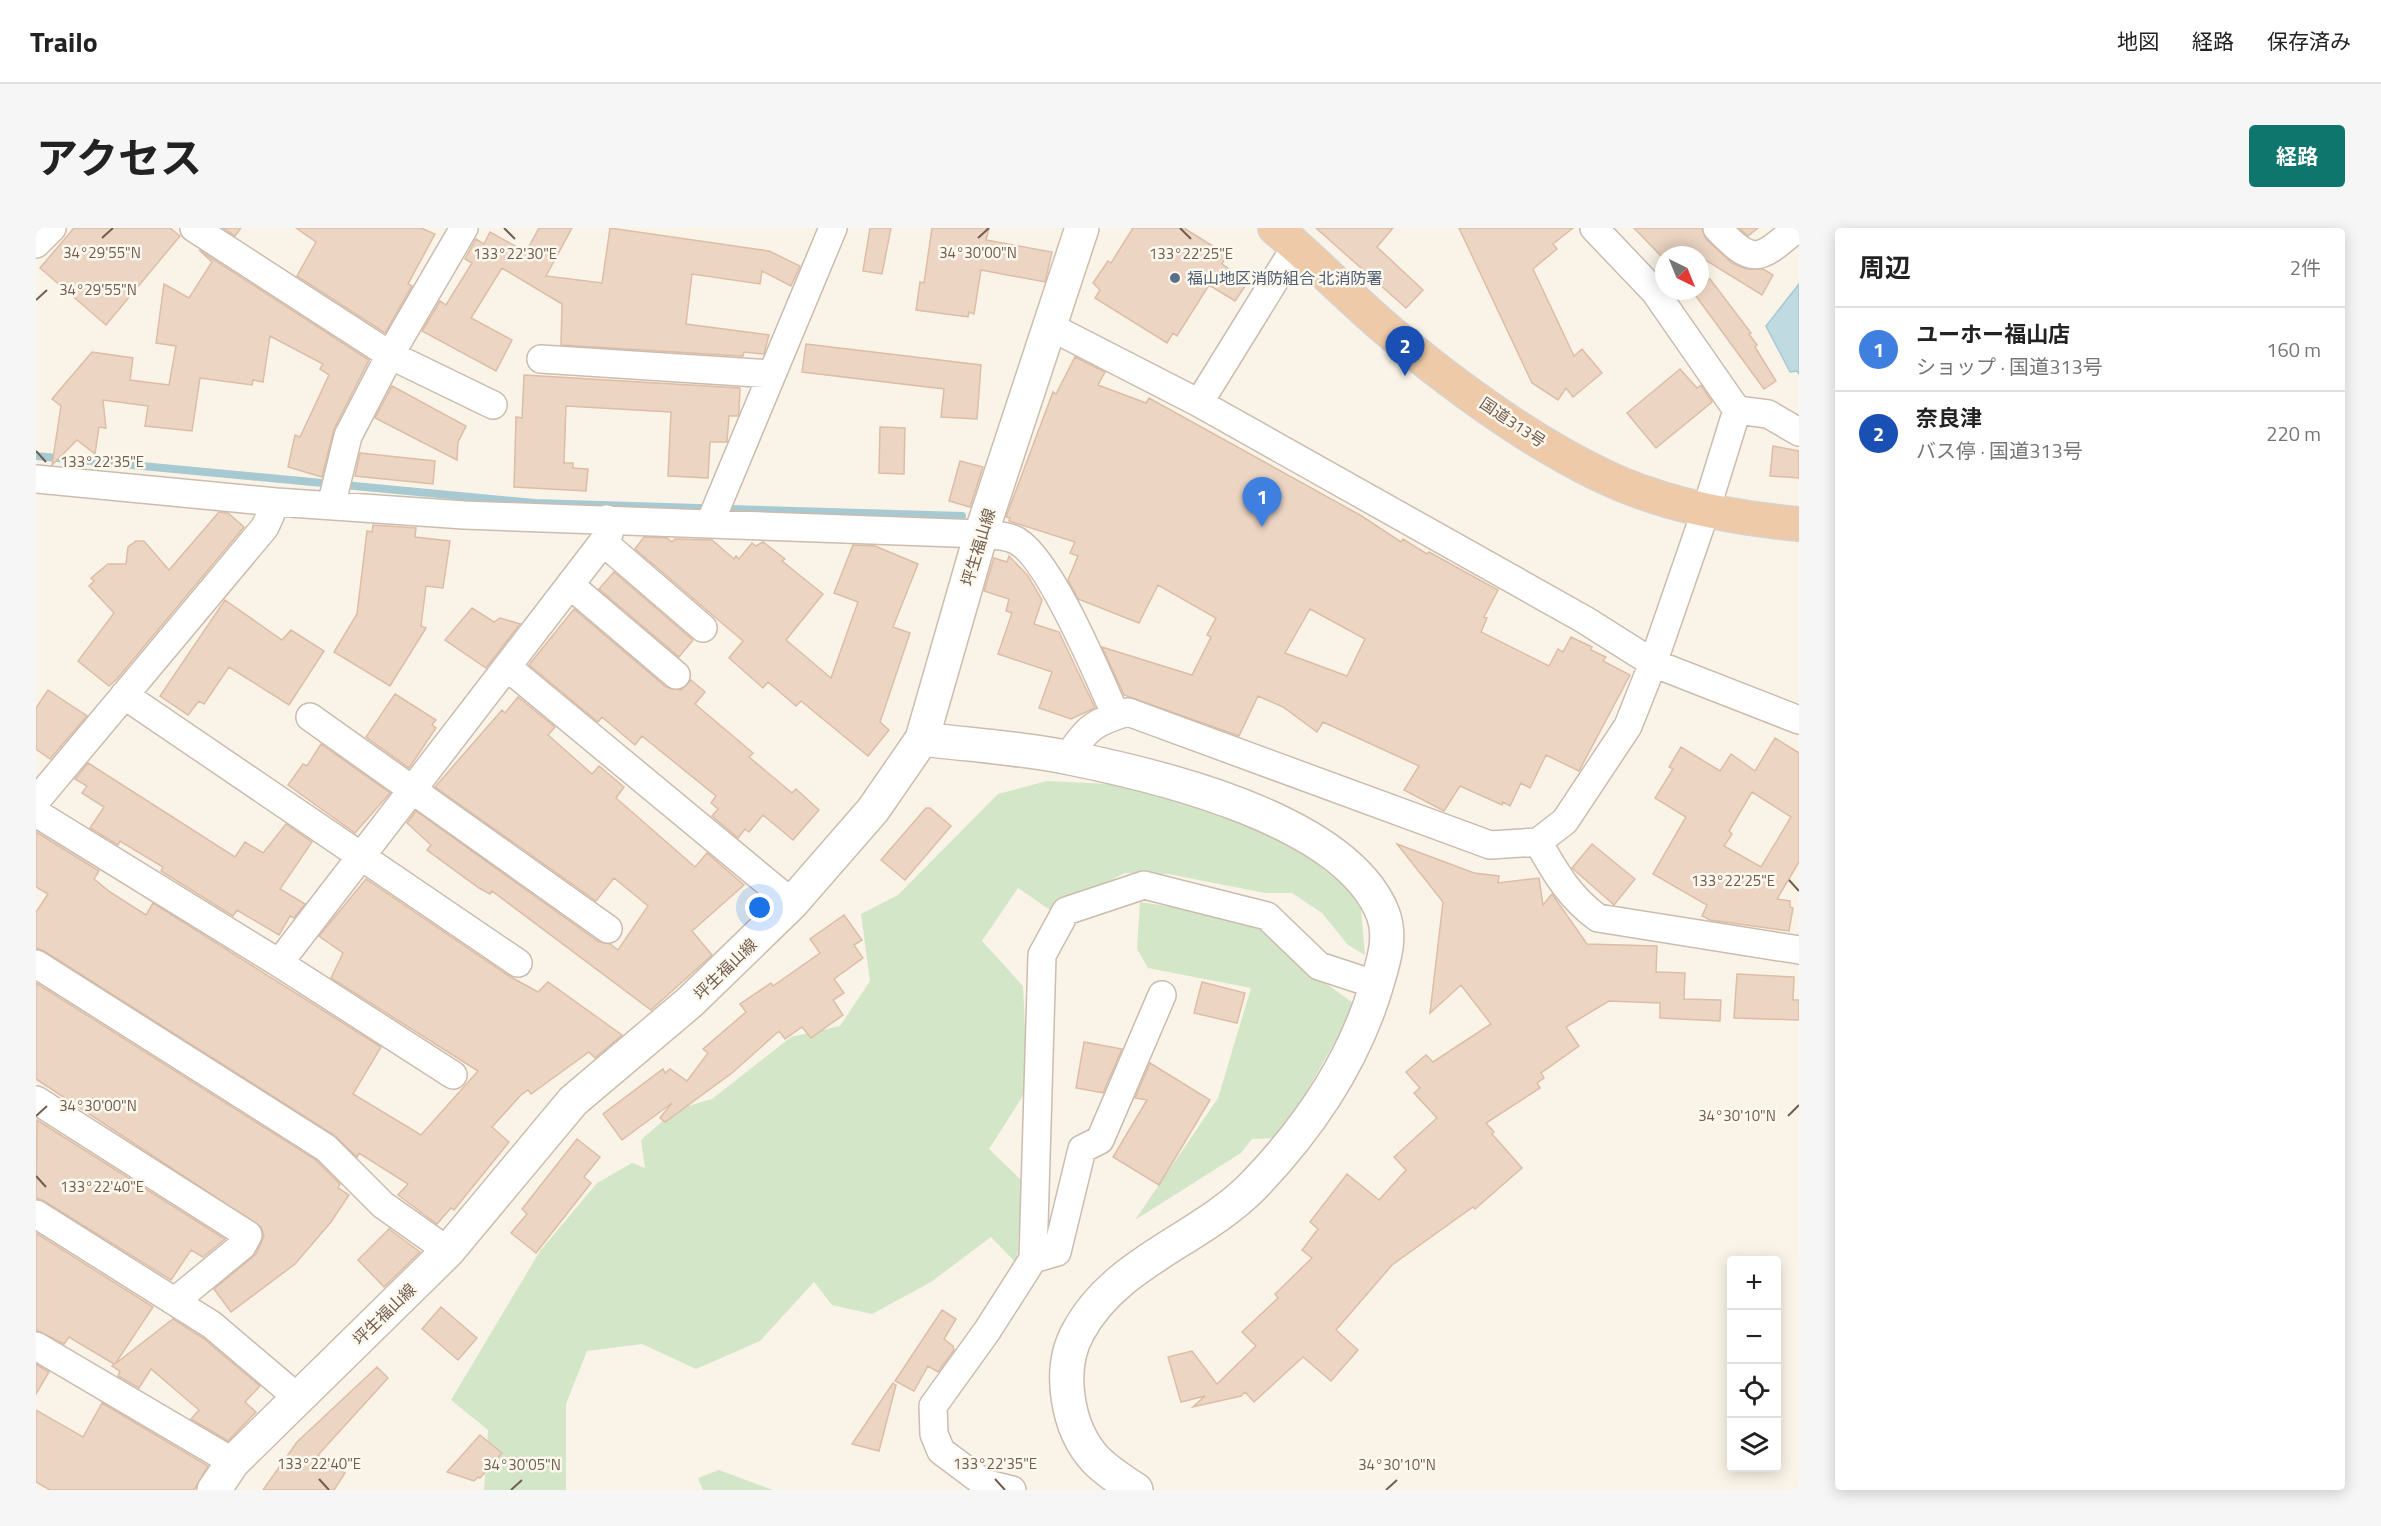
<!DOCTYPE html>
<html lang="ja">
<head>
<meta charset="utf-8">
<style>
	body { margin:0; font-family:"Titillium Web","Noto Sans JP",sans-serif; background:#f6f6f6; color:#222 }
	.controls { position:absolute; right:18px; bottom:18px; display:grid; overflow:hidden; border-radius:6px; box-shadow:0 3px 15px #0003 }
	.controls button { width:54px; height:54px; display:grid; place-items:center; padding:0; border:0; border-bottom:2px solid #e0e0e0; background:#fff; color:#222; font:30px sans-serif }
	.compass { position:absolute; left:1619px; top:18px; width:54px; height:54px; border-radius:50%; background:#fff; box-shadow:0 3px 15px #0003; rotate:137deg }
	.you { position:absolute; left:724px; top:680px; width:21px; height:21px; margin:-15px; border:4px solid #fff; border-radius:50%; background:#1a73e8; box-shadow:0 0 0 9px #1a73e833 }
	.badge { display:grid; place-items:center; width:39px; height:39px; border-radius:50%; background:#0f766e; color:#fff; font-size:20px; font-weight:700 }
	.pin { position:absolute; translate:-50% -50px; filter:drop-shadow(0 2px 3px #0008) }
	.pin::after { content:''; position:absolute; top:32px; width:21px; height:18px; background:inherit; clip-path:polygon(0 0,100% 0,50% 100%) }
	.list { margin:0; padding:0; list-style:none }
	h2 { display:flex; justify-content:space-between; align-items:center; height:78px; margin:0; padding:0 24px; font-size:26px }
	h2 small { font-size:20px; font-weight:400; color:#767676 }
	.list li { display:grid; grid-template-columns:39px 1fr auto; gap:18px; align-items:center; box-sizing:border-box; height:84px; padding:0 24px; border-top:2px solid #e0e0e0 }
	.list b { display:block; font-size:22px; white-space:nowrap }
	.list p { margin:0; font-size:20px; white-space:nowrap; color:#767676 }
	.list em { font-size:20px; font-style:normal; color:#767676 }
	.icon { flex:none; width:33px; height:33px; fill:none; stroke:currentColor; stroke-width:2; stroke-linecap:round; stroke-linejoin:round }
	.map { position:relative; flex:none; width:1763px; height:1262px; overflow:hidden; border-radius:6px }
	header { display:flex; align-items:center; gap:36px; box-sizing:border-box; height:84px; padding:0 30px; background:#fff; border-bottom:2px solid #e0e0e0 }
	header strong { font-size:28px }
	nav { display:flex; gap:33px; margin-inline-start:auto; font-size:21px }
	.intro { display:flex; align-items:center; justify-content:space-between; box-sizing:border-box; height:144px; padding:0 36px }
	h1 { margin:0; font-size:42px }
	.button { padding:15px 27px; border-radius:6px; background:#0f766e; color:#fff; font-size:21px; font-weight:700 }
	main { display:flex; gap:36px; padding:0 36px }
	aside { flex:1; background:#fff; border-radius:6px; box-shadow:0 3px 15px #0003 }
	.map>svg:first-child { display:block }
</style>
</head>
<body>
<header>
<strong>Trailo</strong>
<nav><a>地図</a><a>経路</a><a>保存済み</a></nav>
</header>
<div class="intro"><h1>アクセス</h1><a class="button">経路</a></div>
<main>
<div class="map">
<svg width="1763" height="1262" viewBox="0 0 1763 1262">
	<rect width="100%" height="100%" fill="#faf4e8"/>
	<path fill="#d3e6c8" d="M 1011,553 L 1094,557 L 1198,592 L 1267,625 L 1311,660 L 1325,682 L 1329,727 L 1312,717 L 1286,685 L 1256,665 L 1229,665 L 1132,646 L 1089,645 L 1014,682 L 982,660 L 946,713 L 987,758 L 992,860 L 953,921 L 986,953 L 981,1036 L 955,1009 L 895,1054 L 836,1086 L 796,1077 L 778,1054 L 724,1113 L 660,1141 L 606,1116 L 551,1123 L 530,1176 L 530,1262 L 448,1262 L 452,1202 L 415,1172 L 504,1023 L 561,955 L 596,935 L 609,940 L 605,912 L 639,882 L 676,871 L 755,809 L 804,798 L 834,753 L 825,686 L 862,667 L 962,566 Z
		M 1104,674 L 1229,693 L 1289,755 L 1320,777 L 1244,910 L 1216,911 L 1205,925 L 1099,992 L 1182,870 L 1215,760 L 1112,740 L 1101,721 Z
		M 683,1242 L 737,1262 L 667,1262 L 662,1250 Z"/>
	<path fill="#bfdae1" stroke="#a6c9d2" stroke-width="1.5" d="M 1763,56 L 1763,146 L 1761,143 L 1754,144 L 1730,98 Z"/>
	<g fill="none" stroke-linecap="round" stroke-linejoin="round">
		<path stroke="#a6c9d2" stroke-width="8" d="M 0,228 L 499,275 L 926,288"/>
	</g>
	<path fill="#ecd5c3" stroke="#ddbda5" stroke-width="1.5" fill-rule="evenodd" d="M 38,0 L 134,0 L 144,8 L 70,97 L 4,40 Z
		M 187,0 L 205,0 L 199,8 Z
		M 260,0 L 385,0 L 399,6 L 372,56 L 376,58 L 349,105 L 261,48 L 280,14 Z
		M 503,0 L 536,0 L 510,48 L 566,55 L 574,0 L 733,23 L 764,38 L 755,58 L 726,43 L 724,56 L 656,46 L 650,96 L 733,107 L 728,126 L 708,124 L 707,128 L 704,128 L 525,117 L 526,76 L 466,40 L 435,90 L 476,112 L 460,143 L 386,103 L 404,73 L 410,77 L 436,35 L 429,31 L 440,11 L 448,16 L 454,4 L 490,24 Z
		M 834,0 L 855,0 L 846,46 L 827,43 Z
		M 896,0 L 953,0 L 950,12 L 1016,24 L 1009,54 L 945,42 L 938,86 L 933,84 L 932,89 L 880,82 L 884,54 L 888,55 Z
		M 1097,0 L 1148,0 L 1191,27 L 1186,36 L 1212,54 L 1199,73 L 1173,57 L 1141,108 L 1137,105 L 1131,115 L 1059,70 L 1064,62 L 1057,55 L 1072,33 L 1075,35 Z
		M 1280,0 L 1357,0 L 1341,19 L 1387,62 L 1370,80 Z
		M 1423,0 L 1537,0 L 1517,16 L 1521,21 L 1497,41 L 1538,128 L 1546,121 L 1566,145 L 1537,169 L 1530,160 L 1522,172 L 1496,155 Z
		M 1598,0 L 1666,0 L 1670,11 L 1696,35 L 1710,41 L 1727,41 L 1737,47 L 1726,67 L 1650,20 L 1655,27 L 1624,27 Z
		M 1703,0 L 1722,0 L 1712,8 Z
		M 163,22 L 333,132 L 298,201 L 286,249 L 252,239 L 259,207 L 264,209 L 293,147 L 284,141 L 287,136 L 234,108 L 227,154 L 217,152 L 216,157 L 164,150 L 156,203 L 109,198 L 112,178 L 67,172 L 70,200 L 63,199 L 59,226 L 41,212 L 16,237 L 25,178 L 16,171 L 56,124 L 97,130 L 94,152 L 133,157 L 140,118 L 120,115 L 128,56 L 153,70 L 176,34 Z
		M 1674,51 L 1715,105 L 1713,106 L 1721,117 L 1719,119 L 1740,153 L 1728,161 L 1657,64 L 1664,63 L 1664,58 Z
		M 770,116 L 945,137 L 941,191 L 905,189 L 908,161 L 766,144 Z
		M 1039,129 L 1069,144 L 1062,157 L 1110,175 L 1113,170 L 1324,287 L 1365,314 L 1367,311 L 1391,326 L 1393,324 L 1462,362 L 1448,389 L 1451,390 L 1445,404 L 1513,438 L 1522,421 L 1527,424 L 1535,409 L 1556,419 L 1555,422 L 1570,429 L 1567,433 L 1594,447 L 1543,543 L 1510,527 L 1494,560 L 1485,555 L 1474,578 L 1467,574 L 1466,577 L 1424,558 L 1408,583 L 1368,562 L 1383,538 L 1287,494 L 1281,504 L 1247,479 L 1222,468 L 1203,508 L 1088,467 L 1066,419 L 1156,447 L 1175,409 L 1171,407 L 1180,390 L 1122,357 L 1103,395 L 1042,371 L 1032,352 L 1042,328 L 1034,325 L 1039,314 L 973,293 L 974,290 L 970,289 L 1017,164 L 1020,166 ZM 1274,381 L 1329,411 L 1311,448 L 1249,425 Z
		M 1644,141 L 1661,160 L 1665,157 L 1676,174 L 1620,220 L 1591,185 Z
		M 488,147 L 704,160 L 703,184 L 702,188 L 693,188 L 691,214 L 674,214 L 672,250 L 632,248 L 635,184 L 530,178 L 528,235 L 537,235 L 537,240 L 552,241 L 550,263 L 478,259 L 480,189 L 486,190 Z
		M 356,158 L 430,198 L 422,214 L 421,232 L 339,190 Z
		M 844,199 L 869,200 L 868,246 L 843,245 Z
		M 1737,218 L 1763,223 L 1763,250 L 1734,248 Z
		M 324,225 L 399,233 L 397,256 L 319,248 Z
		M 924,233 L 947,239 L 934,279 L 913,273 Z
		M 183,284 L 192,285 L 208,299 L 81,451 L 73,458 L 42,433 L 78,385 L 53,358 L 58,353 L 55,350 L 72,336 L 90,336 L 92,319 L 100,313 L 108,313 L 133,342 Z
		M 337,297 L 380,300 L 379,309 L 414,313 L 407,360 L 390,358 L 385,398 L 390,400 L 354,458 L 298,424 L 321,386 L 331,303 L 336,304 Z
		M 608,309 L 631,310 L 636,314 L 639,311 L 676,312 L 698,331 L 700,328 L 703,331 L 716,315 L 720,318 L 727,314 L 749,331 L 746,333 L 787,366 L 750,412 L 795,450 L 822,374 L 798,365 L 817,317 L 839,318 L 882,336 L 857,399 L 874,405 L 844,494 L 853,502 L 832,528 L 765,473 L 760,478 L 732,454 L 727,460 L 693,430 L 707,413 L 599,321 Z
		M 973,328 L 992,348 L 1006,372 L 998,396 L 1023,404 L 1059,480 L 1035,491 L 1003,480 L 1016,444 L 962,426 L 976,385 L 970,383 L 973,371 L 948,363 L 958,330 L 971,334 Z
		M 578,344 L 657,412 L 643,429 L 563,361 Z
		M 189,372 L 246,412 L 255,402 L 288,423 L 253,477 L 193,439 L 168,476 L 163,473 L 152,487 L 124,468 Z
		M 436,380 L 458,394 L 464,390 L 484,396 L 450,440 L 409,412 Z
		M 538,381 L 630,459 L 645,462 L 655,452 L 669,464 L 659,476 L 717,525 L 713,529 L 756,565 L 760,561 L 783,582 L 757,612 L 727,587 L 713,604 L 709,601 L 702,610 L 676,588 L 682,581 L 675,575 L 680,568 L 606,508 L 599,517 L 566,489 L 562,494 L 493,437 Z
		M 12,462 L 51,488 L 14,531 L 0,521 L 0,480 Z
		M 359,466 L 400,492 L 396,497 L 400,500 L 373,540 L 330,509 Z
		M 482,469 L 519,499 L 512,507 L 556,546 L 563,538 L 588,559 L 580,570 L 659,639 L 671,625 L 708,657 L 656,703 L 676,727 L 615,782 L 456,663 L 454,666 L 443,660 L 391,622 L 395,617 L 371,595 L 380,583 L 563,714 L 574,716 L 582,722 L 612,678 L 578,650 L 560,673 L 399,559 L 466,482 L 469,485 Z
		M 1739,510 L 1763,525 L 1763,634 L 1741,671 L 1754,673 L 1754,679 L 1757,680 L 1753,703 L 1674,692 L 1666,688 L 1671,677 L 1617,646 L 1650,589 L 1619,570 L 1637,541 L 1633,539 L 1645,519 L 1684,543 L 1695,526 L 1719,543 ZM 1716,564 L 1755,589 L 1725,639 L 1688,618 L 1696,606 L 1693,603 Z
		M 285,516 L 354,565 L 319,605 L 252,557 L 267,536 L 271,538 Z
		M 52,535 L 199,629 L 209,614 L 227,625 L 250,596 L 276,614 L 244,661 L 269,676 L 258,690 L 254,688 L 243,707 L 201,682 L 197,688 L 125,643 L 127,639 L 84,613 L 82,617 L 54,600 L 68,579 L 46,565 L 51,558 L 39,551 Z
		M 890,580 L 894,580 L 915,598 L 869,652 L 845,632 Z
		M 0,604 L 63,643 L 58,651 L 74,664 L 110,687 L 117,675 L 345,819 L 317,866 L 385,907 L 442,843 L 295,750 L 307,725 L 283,708 L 330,651 L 473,748 L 502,764 L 512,754 L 586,807 L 559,830 L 553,824 L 495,866 L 492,862 L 485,867 L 456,899 L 473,914 L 418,982 L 415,980 L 401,996 L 362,967 L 372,956 L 323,925 L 321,929 L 298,907 L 8,723 L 0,720 L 0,684 L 12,666 L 0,659 Z
		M 1361,616 L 1438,645 L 1463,648 L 1462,655 L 1503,650 L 1507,677 L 1516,666 L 1551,716 L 1621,718 L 1620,744 L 1649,745 L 1648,771 L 1685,772 L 1684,793 L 1624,790 L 1624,775 L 1573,773 L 1530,799 L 1543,818 L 1505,845 L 1508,850 L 1501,855 L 1504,860 L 1450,895 L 1458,904 L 1456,906 L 1486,940 L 1439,981 L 1437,979 L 1356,1037 L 1300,1102 L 1322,1122 L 1295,1153 L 1267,1129 L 1218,1174 L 1209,1164 L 1205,1168 L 1157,1179 L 1169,1168 L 1145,1174 L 1132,1129 L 1156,1123 L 1181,1156 L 1220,1118 L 1206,1104 L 1242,1070 L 1239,1066 L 1276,1030 L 1266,1022 L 1282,1001 L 1274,994 L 1311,946 L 1343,972 L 1370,942 L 1358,929 L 1401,890 L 1378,865 L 1384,860 L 1370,844 L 1390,827 L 1397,834 L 1455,796 L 1425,757 L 1394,785 L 1407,674 Z
		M 1556,616 L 1599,651 L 1578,677 L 1536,640 Z
		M 808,687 L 826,712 L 818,717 L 827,730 L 798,751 L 808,765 L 797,772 L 807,787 L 775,810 L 766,799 L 749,811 L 743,803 L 696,845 L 629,894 L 624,890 L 636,875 L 586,912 L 567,886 L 627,841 L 629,845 L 634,841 L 651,853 L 672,825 L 667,821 L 710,784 L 704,776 L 735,755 L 737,758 L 784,725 L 774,711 Z
		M 1701,746 L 1758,749 L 1757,772 L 1763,772 L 1763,792 L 1698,790 Z
		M 1166,754 L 1209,765 L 1201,795 L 1158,785 Z
		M 0,755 L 280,932 L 304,956 L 302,960 L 313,967 L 295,994 L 259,1036 L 195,1084 L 178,1061 L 220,1026 L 228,1008 L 225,999 L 0,851 Z
		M 1048,814 L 1086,821 L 1067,865 L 1040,860 Z
		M 1114,835 L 1174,872 L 1123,957 L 1077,929 L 1111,872 L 1099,870 Z
		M 1,892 L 189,1011 L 167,1029 L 155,1022 L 135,1052 L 8,973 L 0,970 Z
		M 541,911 L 564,929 L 548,949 L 555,955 L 500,1025 L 475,1005 L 491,986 L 486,981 Z
		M 353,1001 L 384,1024 L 348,1059 L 322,1032 Z
		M 0,1005 L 117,1079 L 79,1136 L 137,1091 L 167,1110 L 224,1158 L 209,1174 L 220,1184 L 192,1213 L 155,1191 L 163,1182 L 115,1141 L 103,1160 L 82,1148 L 84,1143 L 76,1138 L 78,1136 L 33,1109 L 28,1116 L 0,1102 Z
		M 405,1079 L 441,1110 L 422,1132 L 386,1101 Z
		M 906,1082 L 920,1091 L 908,1111 L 917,1118 L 918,1122 L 902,1144 L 892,1138 L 878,1163 L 859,1153 Z
		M 0,1136 L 13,1144 L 0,1166 Z
		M 341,1139 L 352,1150 L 282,1227 L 309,1245 L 298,1262 L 227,1262 L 261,1214 Z
		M 857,1155 L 860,1157 L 843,1223 L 816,1216 Z
		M 66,1175 L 172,1238 L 158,1262 L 14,1262 L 0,1254 L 0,1182 L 47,1209 Z
		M 444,1207 L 466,1225 L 444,1250 L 442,1249 L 438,1253 L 411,1244 Z"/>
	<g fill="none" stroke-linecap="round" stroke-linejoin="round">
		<g stroke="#cbbcaf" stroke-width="30">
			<path id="minor" d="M 158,0 L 354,127 L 457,177
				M 1681,0 C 1718,39 1723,32 1761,0
				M 0,16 L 16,0
				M 1013,98 L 1163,175 L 1549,392 L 1617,435 L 1763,492
				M 505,131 L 736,146
				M 1163,175 L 1260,18
				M 1701,182 L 1732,186 L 1763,204
				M 0,251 L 240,274 L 428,287 L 945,306 C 955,307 967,307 977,311 C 1011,323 1064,452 1080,488
				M 295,278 L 312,208 L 354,127 L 428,0
				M 674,295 L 797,0
				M 567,314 L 667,400
				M 534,357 L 640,447
				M 471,439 L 756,675
				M 88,467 L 482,735
				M 274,489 L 572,701
				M 1032,529 C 1051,499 1059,494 1092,484 L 1454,617 L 1502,614 L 1529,593 L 1592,498 L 1617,435 L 1670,282 L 1701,182 L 1619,64 L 1558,0
				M 0,573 L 229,299 L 240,274
				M 0,585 L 243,735 L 417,847
				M 1502,614 C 1519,644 1534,670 1562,690 L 1763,722
				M 243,735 L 573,306 L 571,291
				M 0,736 L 290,920 L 347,977 L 412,1023
				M 0,872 L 212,1007 L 206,1018 L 139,1073
				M 0,986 L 176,1097 L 262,1170
				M 997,1031 L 1021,1024 L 1046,921 L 1064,912 L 1126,767
				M 0,1118 L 197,1234
				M 976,1262 L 948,1255 L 905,1223 L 898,1206 L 897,1178 L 951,1103 L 997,1031 L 1006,727 L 1030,683 L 1108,657 L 1231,688 L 1283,738 L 1341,757"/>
		</g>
		<g stroke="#cbbcaf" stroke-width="36">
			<path id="tertiary" d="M 886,511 C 935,517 986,520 1034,530 C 1124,548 1310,592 1347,686 C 1356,710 1347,735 1340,759 C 1317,835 1272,901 1217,958 C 1164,1012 1079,1034 1042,1104 C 1021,1142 1031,1201 1060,1232 C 1072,1244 1086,1253 1100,1262"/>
		</g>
		<g stroke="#cdbdad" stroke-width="36">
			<path id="secondary" d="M 178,1262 L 197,1234 L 412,1023 L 537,873 L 654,774 L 756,675 L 837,582 L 886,511 L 945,306 L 1046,0"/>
		</g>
		<g stroke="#d7d2ce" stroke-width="36">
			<path id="trunk" d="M 1239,0 C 1281,35 1318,75 1361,110 C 1424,162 1495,214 1569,249 C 1628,277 1698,290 1763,296"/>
		</g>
		<use href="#minor" stroke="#fff" stroke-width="27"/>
		<use href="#tertiary" stroke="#fff" stroke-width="33"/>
		<use href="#secondary" stroke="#fff" stroke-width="33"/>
		<use href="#trunk" stroke="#eecaa8" stroke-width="33"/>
	</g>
	<path fill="none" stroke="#715d4f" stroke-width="2" d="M 468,0 L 479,11M 1144,0 L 1155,11M 66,10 L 77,0M 942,10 L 953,0M 0,72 L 11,62M 0,223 L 10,234M 1753,652 L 1763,663M 0,888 L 11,878M 1752,888 L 1763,877M 0,948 L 10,959M 283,1251 L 293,1262M 959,1251 L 969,1262M 475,1262 L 486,1252M 1350,1262 L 1361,1252"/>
	<circle fill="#5c6f8a" stroke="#fdf8ee" stroke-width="2" cx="1139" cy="50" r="6"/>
	<g text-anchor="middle" stroke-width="5" stroke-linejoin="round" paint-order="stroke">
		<g font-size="16" fill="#4e5e75" stroke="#fdf8ee" text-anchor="start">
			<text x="1151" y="56">福山地区消防組合 北消防署</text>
		</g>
		<g font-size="16" fill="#715d4f" stroke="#fdf8ee">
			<text transform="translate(1477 194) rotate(34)" y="6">国道313号</text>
			<text transform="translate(942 319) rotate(-73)" y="6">坪生福山線</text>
			<text transform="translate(689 741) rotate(-44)" y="6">坪生福山線</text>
			<text transform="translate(348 1086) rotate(-44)" y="6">坪生福山線</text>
		</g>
	</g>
	<g font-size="15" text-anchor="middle" fill="#715d4f" stroke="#fdf8ee" stroke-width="5" stroke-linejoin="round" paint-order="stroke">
		<text x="66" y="30">34°29'55"N</text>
		<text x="942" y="30">34°30'00"N</text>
		<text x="479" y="31">133°22'30"E</text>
		<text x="1155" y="31">133°22'25"E</text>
		<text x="62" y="67">34°29'55"N</text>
		<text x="66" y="239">133°22'35"E</text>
		<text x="1697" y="658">133°22'25"E</text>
		<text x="62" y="883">34°30'00"N</text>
		<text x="1701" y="893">34°30'10"N</text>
		<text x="66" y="964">133°22'40"E</text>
		<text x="283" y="1241">133°22'40"E</text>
		<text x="959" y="1241">133°22'35"E</text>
		<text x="486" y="1242">34°30'05"N</text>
		<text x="1361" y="1242">34°30'10"N</text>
	</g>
</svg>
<div class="controls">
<button>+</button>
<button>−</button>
<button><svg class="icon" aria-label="locate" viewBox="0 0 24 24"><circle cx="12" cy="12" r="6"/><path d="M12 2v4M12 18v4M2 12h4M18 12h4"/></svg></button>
<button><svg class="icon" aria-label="layers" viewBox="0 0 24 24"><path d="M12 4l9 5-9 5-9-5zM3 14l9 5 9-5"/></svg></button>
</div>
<svg class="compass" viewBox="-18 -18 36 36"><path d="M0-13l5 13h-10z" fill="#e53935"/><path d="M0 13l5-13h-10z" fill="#767676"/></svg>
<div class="you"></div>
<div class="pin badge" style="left:1226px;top:299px;background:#3f7fe0">1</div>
<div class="pin badge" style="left:1369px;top:148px;background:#1a4fb4">2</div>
</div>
<aside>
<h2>周辺<small>2件</small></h2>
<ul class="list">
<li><span class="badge" style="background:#3f7fe0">1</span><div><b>ユーホー福山店</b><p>ショップ · 国道313号</p></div><em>160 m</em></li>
<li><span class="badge" style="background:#1a4fb4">2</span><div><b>奈良津</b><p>バス停 · 国道313号</p></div><em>220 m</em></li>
</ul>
</aside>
</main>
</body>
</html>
